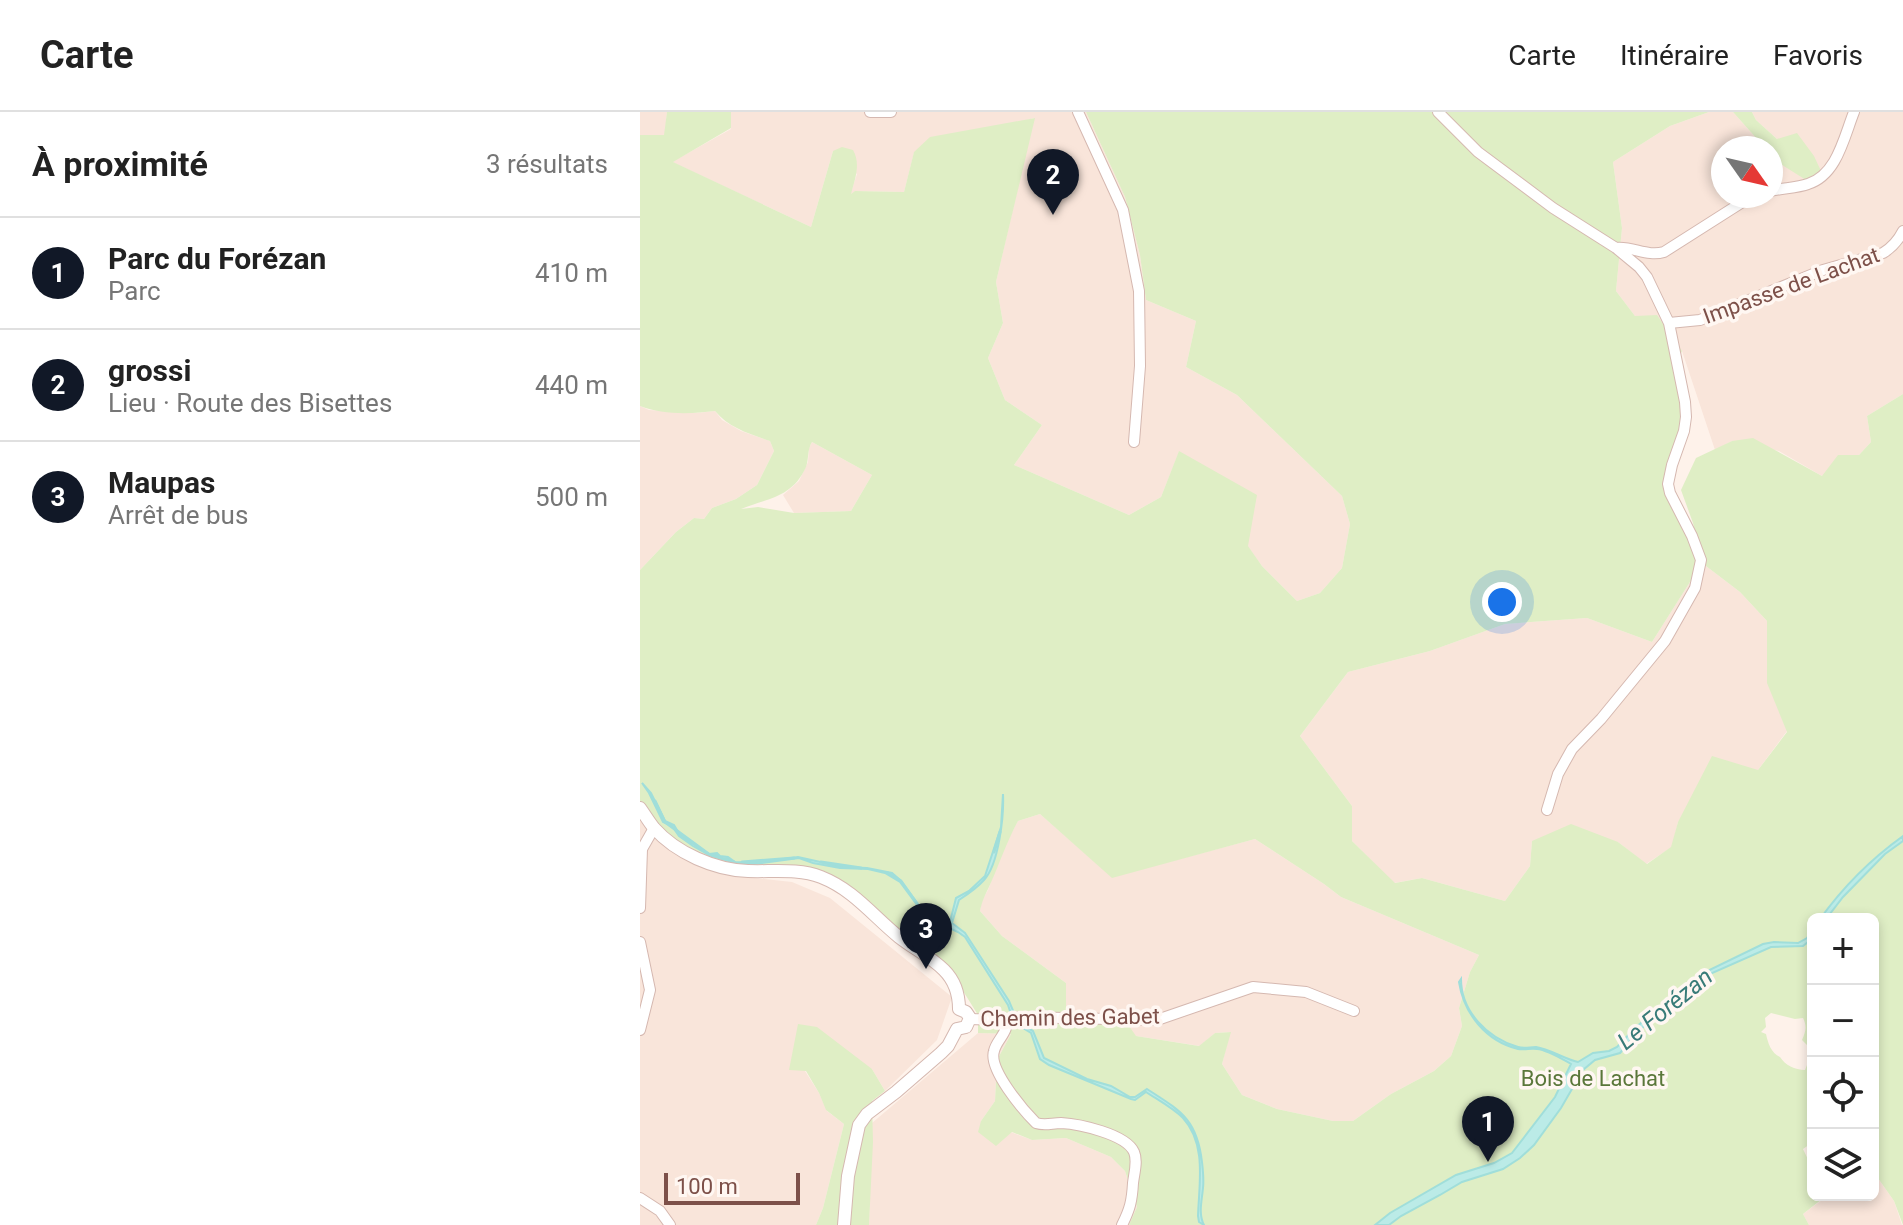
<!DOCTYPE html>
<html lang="fr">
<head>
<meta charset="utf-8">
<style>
	body { margin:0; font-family:Roboto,sans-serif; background:#f6f6f6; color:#222 }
	.controls { position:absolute; right:24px; bottom:24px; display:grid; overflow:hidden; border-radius:12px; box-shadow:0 4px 12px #0003 }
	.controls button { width:72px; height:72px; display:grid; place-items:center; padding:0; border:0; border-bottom:2px solid #e0e0e0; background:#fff; color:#222; font:40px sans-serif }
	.compass { position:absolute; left:1071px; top:24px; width:72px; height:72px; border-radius:50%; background:#fff; box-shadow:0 4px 12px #0003; rotate:124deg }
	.scale { position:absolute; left:24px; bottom:20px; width:136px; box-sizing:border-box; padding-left:8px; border:4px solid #7d5049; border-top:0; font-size:22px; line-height:28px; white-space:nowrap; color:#7d5049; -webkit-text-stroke:6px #fff7f2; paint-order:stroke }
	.you { position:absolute; left:862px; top:490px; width:28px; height:28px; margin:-20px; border:6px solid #fff; border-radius:50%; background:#1a73e8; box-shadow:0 0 0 12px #1a73e833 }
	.badge { display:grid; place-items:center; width:52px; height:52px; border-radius:50%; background:#111827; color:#fff; font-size:26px; font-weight:700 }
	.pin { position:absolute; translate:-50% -66px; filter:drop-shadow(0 2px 4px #0008) }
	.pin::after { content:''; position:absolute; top:42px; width:28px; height:24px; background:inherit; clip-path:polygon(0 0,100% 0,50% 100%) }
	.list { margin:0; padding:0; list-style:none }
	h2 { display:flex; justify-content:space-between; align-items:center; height:104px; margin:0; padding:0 32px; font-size:34px }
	h2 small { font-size:26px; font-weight:400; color:#767676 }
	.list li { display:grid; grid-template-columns:52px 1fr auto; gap:24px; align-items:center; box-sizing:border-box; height:112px; padding:0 32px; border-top:2px solid #e0e0e0 }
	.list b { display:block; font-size:30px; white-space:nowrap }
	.list p { margin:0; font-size:26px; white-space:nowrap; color:#767676 }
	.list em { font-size:26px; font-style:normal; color:#767676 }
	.icon { flex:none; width:44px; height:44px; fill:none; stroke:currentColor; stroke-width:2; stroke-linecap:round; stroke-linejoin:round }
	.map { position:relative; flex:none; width:1263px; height:1113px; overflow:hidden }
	header { display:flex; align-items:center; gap:48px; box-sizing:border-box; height:112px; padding:0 40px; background:#fff; border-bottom:2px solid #e0e0e0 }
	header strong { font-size:38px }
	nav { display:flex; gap:44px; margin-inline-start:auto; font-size:28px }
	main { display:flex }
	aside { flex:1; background:#fff }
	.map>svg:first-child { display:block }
</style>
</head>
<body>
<header>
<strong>Carte</strong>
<nav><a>Carte</a><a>Itinéraire</a><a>Favoris</a></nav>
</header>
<main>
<aside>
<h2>À proximité<small>3 résultats</small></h2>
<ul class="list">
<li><span class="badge">1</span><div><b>Parc du Forézan</b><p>Parc</p></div><em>410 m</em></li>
<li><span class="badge">2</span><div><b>grossi</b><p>Lieu · Route des Bisettes</p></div><em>440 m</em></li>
<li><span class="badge">3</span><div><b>Maupas</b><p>Arrêt de bus</p></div><em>500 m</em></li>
</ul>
</aside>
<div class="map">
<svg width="1263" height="1113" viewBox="0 0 1263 1113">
	<rect width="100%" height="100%" fill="#fef2ea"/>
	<path fill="#f9e5da" d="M 0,0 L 27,0 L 25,23 L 0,23 Z
		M 91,0 L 446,0 L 485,85 L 500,143 L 506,188 L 556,209 L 546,255 L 597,283 L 702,384 L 710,412 L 702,456 L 680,481 L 657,489 L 622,454 L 539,340 L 521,385 L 489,403 L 374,353 L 402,313 L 365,288 L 348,246 L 363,211 L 356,170 L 394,6 L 274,41 L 264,80 L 216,79 L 210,83 L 217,62 L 193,39 L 171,115 L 32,50 L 91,17 Z
		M 1069,0 L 1093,0 L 1125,36 L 1083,36 L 1083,84 L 1131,84 L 1131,42 L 1139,51 L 1137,27 L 1116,8 L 1112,0 L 1263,0 L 1263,282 L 1227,304 L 1231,330 L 1219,343 L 1182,364 L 1139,339 L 1092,329 L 1075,338 L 1042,239 L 995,204 L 976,179 L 982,116 L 973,50 L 1030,14 Z
		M 0,294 L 9,298 L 57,301 L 75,299 L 82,308 L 101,319 L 130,329 L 134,339 L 117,373 L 96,387 L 72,396 L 64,407 L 54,406 L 36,420 L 0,458 Z
		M 172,330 L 232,363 L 211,399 L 154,401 L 143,383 L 159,369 L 168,350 L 169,336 Z
		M 1062,451 L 1100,480 L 1127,509 L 1128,571 L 1147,619 L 1118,658 L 1038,710 L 1032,735 L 1006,752 L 978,730 L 892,729 L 890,754 L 865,789 L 782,766 L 754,771 L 712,729 L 712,694 L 660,624 L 708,560 L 790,539 L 865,512 L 947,506 L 1012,530 Z
		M 400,702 L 472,765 L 615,727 L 684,772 L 701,785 L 839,843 L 830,860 L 819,896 L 822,914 L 811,944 L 794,959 L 751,982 L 713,1009 L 693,1009 L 637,997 L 602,983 L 582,952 L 590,920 L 575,921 L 560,934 L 496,924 L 430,909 L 426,900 L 426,871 L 362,824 L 340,799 L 342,788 L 348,778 L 364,734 L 378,709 Z
		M 0,709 L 24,731 L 60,755 L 95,764 L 152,770 L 190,786 L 312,885 L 297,928 L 245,979 L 232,957 L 165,959 L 179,981 L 187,999 L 204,1012 L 183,1096 L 176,1113 L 0,1113 Z
		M 338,921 L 371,922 L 357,948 L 355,989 L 341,1009 L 392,1028 L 426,1026 L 471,1045 L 485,1059 L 497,1095 L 489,1113 L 229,1113 L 232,1011 Z
		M 1233,1059 L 1254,1089 L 1262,1113 L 1169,1113 L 1163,1102 L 1186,1085 L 1185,1083 L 1233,1083 Z"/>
	<path fill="#dfeec5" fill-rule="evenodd" d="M 27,0 L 91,0 L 91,16 L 33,50 L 171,115 L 193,39 L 202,35 L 213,38 C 221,52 215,67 211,82 L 215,79 L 264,80 L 274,40 L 290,25 L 395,6 L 356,170 L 363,211 L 348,246 L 365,288 L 402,313 L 374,353 L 489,403 L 521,385 L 539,339 L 617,383 L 608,434 L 622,454 L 657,489 L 680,481 L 702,456 L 710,412 L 702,384 L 597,283 L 546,255 L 556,209 L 506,188 L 500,143 L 485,85 L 446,0 L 1069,0 L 1030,14 L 973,50 L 982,116 L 976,179 L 995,204 L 1017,203 L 1042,239 L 1035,254 L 1043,291 L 1041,314 L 1027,383 L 1052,437 L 1062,448 L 1053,411 L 1041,378 L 1056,346 L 1092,329 L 1113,326 L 1182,364 L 1198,343 L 1219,343 L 1231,330 L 1227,304 L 1263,282 L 1263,1113 L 1254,1089 L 1233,1059 L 1233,807 L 1173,807 L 1173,939 L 1162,928 C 1166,919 1167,914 1163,906 L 1155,907 L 1131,901 L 1125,906 L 1126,915 L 1121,920 L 1126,922 C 1128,931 1131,941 1140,945 C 1145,953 1155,958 1165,958 L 1167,953 L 1172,952 L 1173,955 L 1173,1030 L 1163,1037 L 1173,1058 L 1173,1083 L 1186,1084 L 1163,1102 L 1169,1113 L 489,1113 L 497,1095 L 485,1059 L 471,1045 L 426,1026 L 392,1028 L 372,1020 L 356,1034 L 338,1020 L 341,1009 L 355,989 L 357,948 L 371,922 L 338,921 L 338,903 L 310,858 L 286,841 L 215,779 L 184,762 L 108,760 L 40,735 L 0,694 L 0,458 L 36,420 L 54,406 L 64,407 L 72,396 L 96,387 L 117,373 L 134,339 L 130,329 C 110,322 89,316 75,299 C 52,302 22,303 0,294 L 0,23 L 24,23 ZM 172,330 L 232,363 L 211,399 L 154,401 L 118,395 L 101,397 C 128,386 152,386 166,355 C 169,347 167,338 172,330 ZM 1062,451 L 1100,480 L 1127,509 L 1127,571 L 1147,620 L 1118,658 L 1072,644 L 1038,710 L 1031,735 L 1007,752 L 978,730 L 931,712 L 892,729 L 890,754 L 865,789 L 782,766 L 755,771 L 712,729 L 712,694 L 660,624 L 708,560 L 790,539 L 865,512 L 947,506 L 1012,530 ZM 400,702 L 472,766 L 615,727 L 684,772 L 701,785 L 839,843 L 830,860 L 819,896 L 822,914 L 811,944 L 794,959 L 751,982 L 713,1009 L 693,1009 L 637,997 L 602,983 L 582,952 L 591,920 L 575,921 L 559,934 L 496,924 L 489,914 L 431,909 L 426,900 L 426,871 L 362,824 L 340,799 C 342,789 345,783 349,775 C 359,753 366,731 378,709 Z
		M 1093,0 L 1112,0 L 1116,8 L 1137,27 L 1157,21 L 1174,44 L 1181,59 L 1166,68 L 1139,51 L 1131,42 L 1131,36 L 1125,36 Z
		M 158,912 L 177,915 L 232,957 L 245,979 L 232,989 L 233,1030 L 229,1113 L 176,1113 L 183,1096 L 204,1012 L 186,998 L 179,981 L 166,959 L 149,958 Z"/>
	<path fill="#bbebe7" stroke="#a0deda" stroke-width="2" d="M 2,671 L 11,681 L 25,709 L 34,713 L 40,723 L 69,742 L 77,741 L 80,744 L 88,745 L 95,750 L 114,751 L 158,745 L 203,755 L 227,756 L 252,761 L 260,768 L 286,803 L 309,814 L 316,786 L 329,779 L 345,764 L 361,715 L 363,682 C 364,703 359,752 344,768 C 337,776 328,782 319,788 L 312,811 L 325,821 L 369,889 L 377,908 L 382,913 L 393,919 L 404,946 L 447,967 L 471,974 L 490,985 L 495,985 L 507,977 C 541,999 557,1007 562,1050 C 563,1059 564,1067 563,1076 C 562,1088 558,1102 564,1113 L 559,1110 L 558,1104 C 559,1072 567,1032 543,1006 C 533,996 518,988 506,980 L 495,988 L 491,987 L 409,953 L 400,947 L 391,921 L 378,913 L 373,908 L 368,893 L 325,825 L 318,820 L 286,805 L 260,770 L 245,761 L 228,757 L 200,756 L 173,751 L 159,746 L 114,752 L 94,752 L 88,746 L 82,747 L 76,743 L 69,743 L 53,734 L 39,724 L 32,714 L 23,710 L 9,681 Z
		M 1263,724 L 1263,729 L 1245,742 L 1203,785 L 1186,807 L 1180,807 C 1203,775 1231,747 1263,724 Z
		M 1173,817 L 1173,826 L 1163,834 L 1131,835 L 1063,865 L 1026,900 L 1002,916 L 980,941 L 955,948 L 943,958 L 921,996 L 894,1033 L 880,1046 L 863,1057 L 822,1070 L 800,1083 L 761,1104 L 749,1113 L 735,1113 L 750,1101 L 816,1063 L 854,1051 L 872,1041 L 915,985 L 931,952 C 922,947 908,938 897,937 C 891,936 885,938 878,937 C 846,929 824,902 819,870 L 821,867 C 821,899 847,926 878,935 C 884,937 890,935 896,935 C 910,937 924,947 938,950 L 953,941 L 969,939 L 977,935 L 996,915 L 1061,862 L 1123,832 L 1134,830 L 1158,831 L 1167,826 Z"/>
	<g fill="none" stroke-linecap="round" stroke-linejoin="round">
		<path stroke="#a0deda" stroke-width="3" d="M 15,689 L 25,710 L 70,743 L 94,750
			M 354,740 L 360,720
			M 102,750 L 154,746
			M 181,750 L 221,756
			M 248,761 L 261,769 L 286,804 L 306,813"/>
		<g stroke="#d5b8b0" stroke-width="12">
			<path id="minor" d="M 230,0 L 251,0
				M 438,0 L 483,98 L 499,179 L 500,254 L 494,330
				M 798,0 L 838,40 L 913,96 L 976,136 L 999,155 L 1007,165 L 1029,211 L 1045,290 L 1046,305 L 1044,319 L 1032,353 L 1028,372 L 1030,381 L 1052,424 L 1061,448 L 1055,476 L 1025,529 L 961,607 L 932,637 L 918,662 L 907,698
				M 1131,79 C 1143,76 1157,76 1168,72 C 1197,63 1204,25 1214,0
				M 976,136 C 993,134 1007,145 1024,140 L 1112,84
				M 1029,211 L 1060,208 L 1183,158 L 1243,141 C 1253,135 1258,129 1263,119
				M 0,796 L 2,737 L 14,716
				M 0,830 L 10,878 L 0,918
				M 329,907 L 361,908 L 379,905 L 517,908 L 613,875 L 666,880 L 714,899
				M 361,908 L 366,916 C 363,925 356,930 354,939 C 348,957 383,998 396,1011 C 405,1014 412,1011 421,1011 C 439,1012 486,1022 494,1040 C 498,1049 494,1062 493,1071 C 492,1089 490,1097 482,1113
				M 0,1086 L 20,1099 L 30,1113"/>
		</g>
		<g stroke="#d5b8b0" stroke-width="14">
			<path id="tertiary" d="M 0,696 C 5,703 9,710 14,716 C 36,741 75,758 108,759 C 132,760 158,756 181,765 C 214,778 233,804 259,825 C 273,836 291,845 304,858 C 315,869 319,882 319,897
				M 317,917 L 326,915 L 330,906 L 326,900 L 319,897
				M 204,1113 L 208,1064 L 219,1013 L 227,1002 L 256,980 L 301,941 L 308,934 L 317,917"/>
		</g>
		<use href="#minor" stroke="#fff" stroke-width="10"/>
		<use href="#tertiary" stroke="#fff" stroke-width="12"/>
	</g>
	<g text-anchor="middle" stroke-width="7" stroke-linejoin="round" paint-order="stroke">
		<g font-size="22" fill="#7d5049" stroke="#fff7f2">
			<text transform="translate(1151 173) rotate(-20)" y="8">Impasse de Lachat</text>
			<text transform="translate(430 905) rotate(-1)" y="8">Chemin des Gabet</text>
		</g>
		<g font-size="22" fill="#5a773a" stroke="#fff7f2">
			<text x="953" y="974">Bois de Lachat</text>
		</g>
		<g font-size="24" font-style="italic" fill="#387b78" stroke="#fff7f2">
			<text transform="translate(1025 897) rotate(-39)" y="8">Le Forézan</text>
		</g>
	</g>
</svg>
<div class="controls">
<button>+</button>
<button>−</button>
<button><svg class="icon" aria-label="locate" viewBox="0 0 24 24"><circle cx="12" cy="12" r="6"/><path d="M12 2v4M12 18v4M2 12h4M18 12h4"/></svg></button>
<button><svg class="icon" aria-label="layers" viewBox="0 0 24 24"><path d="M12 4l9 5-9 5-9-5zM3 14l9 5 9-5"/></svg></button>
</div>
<svg class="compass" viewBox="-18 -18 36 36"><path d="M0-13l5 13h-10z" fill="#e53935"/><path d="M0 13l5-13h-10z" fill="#767676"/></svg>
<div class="scale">100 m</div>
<div class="you"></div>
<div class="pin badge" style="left:848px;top:1050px">1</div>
<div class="pin badge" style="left:413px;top:103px">2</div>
<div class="pin badge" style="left:286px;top:857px">3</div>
</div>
</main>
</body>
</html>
